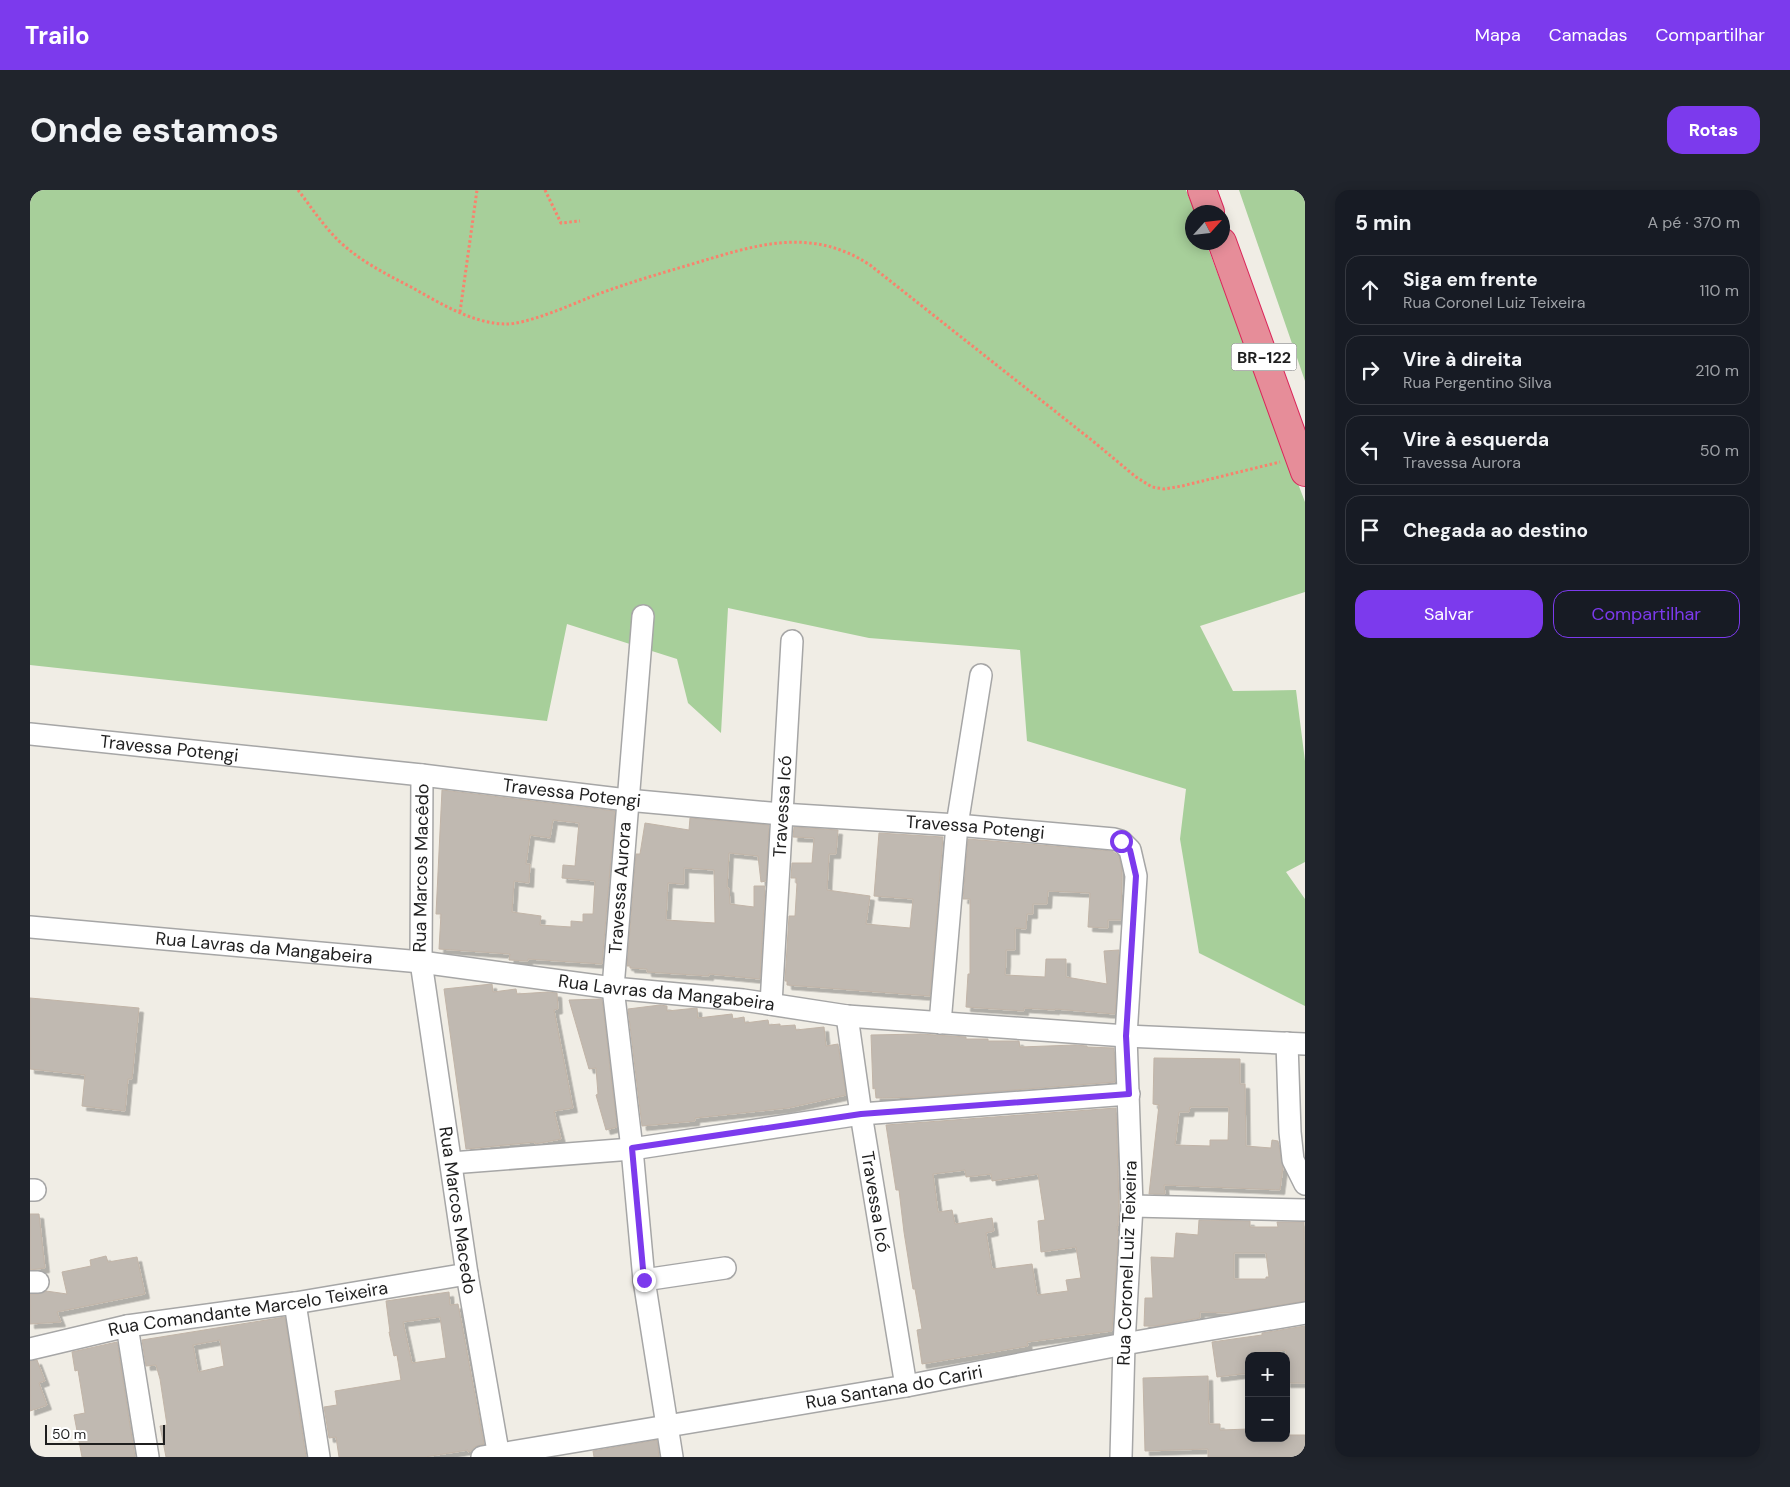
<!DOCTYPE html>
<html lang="pt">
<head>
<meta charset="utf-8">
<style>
	body { margin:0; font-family:"DM Sans",sans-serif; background:#20242c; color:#f1f3f6 }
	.controls { position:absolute; right:15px; bottom:15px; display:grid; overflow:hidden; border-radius:10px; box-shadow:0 2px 12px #0003 }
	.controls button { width:45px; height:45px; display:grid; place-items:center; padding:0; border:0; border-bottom:1px solid #363941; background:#171b24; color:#f1f3f6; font:25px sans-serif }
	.compass { position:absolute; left:1155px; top:15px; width:45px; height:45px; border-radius:50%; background:#171b24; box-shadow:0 2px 12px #0003; rotate:63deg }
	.scale { position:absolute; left:15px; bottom:12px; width:120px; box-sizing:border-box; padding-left:5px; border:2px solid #1f1f1f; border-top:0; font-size:14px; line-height:18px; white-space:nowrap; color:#1f1f1f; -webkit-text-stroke:4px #fff; paint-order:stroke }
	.stop { position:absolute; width:15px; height:15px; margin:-11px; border:4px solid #7c3aed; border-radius:50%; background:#fff }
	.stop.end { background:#7c3aed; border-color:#fff; box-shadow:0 1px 5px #0008 }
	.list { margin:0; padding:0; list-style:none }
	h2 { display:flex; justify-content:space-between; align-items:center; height:65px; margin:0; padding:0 20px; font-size:21px }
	h2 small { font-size:16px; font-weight:400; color:#9ea1a6 }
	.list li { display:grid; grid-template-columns:32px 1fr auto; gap:15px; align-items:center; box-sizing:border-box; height:70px; margin:0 10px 10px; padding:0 10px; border:1px solid #363941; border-radius:15px }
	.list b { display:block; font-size:19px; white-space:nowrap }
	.list p { margin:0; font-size:16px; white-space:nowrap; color:#9ea1a6 }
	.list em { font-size:16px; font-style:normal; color:#9ea1a6 }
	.actions { display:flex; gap:10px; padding:15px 20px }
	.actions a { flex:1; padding:11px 0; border:1px solid #7c3aed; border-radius:15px; text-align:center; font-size:18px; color:#7c3aed }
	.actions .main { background:#7c3aed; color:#fff }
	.icon { flex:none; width:28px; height:28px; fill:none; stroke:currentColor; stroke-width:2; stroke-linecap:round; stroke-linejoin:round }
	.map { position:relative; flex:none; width:1275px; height:1267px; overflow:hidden; border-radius:15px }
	header { display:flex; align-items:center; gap:30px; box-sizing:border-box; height:70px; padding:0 25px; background:#7c3aed; color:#fff }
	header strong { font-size:24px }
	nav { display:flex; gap:28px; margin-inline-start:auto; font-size:18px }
	.intro { display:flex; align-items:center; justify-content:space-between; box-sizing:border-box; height:120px; padding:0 30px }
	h1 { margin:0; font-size:35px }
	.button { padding:12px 22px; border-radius:15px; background:#7c3aed; color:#fff; font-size:18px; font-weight:700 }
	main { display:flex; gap:30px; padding:0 30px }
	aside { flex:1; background:#171b24; border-radius:15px; box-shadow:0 2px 12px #0003 }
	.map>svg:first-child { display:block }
</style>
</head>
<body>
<header>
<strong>Trailo</strong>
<nav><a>Mapa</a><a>Camadas</a><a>Compartilhar</a></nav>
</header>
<div class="intro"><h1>Onde estamos</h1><a class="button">Rotas</a></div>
<main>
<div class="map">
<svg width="1275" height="1267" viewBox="0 0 1275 1267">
	<defs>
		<filter id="shadow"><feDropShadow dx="4.5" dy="4.5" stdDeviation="0" flood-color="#0004"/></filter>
	</defs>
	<rect width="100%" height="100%" fill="#f0ede5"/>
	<path fill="#a7cf9a" d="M 0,0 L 1156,0 L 1165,22 L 1162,22 L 1162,52 L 1176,53 L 1275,312 L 1275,402 L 1170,436 L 1203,501 L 1266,500 L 1275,571 L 1275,672 L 1256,682 L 1275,709 L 1275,816 L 1169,763 L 1150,649 L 1156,599 L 997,551 L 990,460 L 839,448 L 698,418 L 691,543 L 658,513 L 647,469 L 537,434 L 517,531 L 0,475 Z
		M 1209,0 L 1275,0 L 1275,191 Z"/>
	<path fill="#c0b9b1" stroke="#c1b4a7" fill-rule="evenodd" filter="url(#shadow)" d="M 412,600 L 585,621 L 572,774 L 498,769 L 498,771 L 479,770 L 480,764 L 409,759 L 411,724 L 406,724 ZM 523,630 L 549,633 L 545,676 L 533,675 L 532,688 L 565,691 L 563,724 L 553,724 L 553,732 L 541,731 L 541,737 L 510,735 L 511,726 L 482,722 L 484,691 L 499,693 L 500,674 L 496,674 L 500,645 L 520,648 Z
		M 660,628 L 739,635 L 736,691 L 731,692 L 728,666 L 699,663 L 697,698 L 699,698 L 700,714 L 724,717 L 724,696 L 735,696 L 730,789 L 679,784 L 679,786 L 617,782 L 617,779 L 600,778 L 600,776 L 597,776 L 606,664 L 610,664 L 615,633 L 659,640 ZM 654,678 L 684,680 L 685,733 L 636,730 L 638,693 L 654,694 Z
		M 764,637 L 808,640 L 806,664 L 799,664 L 797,700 L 840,706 L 836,734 L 880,738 L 883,709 L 844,706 L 849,643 L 913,647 L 900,806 L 757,795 L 757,791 L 755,791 L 759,726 L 765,726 L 767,693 L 766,693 L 766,688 L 761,688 L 762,673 L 782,673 L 784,648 L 763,647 Z
		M 938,649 L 1082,661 L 1089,666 L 1092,681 L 1091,730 L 1078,730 L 1078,738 L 1058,737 L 1060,703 L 1018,701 L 1017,714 L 1003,714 L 1003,724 L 997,724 L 996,739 L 985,738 L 985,760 L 976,760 L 976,772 L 975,785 L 1015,787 L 1016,769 L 1036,769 L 1036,787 L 1077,794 L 1074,761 L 1089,760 L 1085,824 L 1025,819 L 1025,820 L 994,818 L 994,821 L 936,817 L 938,784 L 940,784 L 940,709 L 933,709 Z
		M 462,794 L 463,802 L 486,799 L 487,804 L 518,802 L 527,803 L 528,819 L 524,820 L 543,918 L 524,921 L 531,949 L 505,954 L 505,952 L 436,959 L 414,799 Z
		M 0,808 L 109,818 L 102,889 L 98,889 L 95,921 L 52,916 L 55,885 L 0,879 Z
		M 572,809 L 587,937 L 576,940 L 566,905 L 568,904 L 566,878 L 559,879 L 539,810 Z
		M 630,815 L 637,816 L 637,821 L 667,818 L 668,828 L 702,824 L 703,829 L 714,827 L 715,833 L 738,830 L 739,835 L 750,834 L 750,836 L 765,835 L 766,840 L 794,837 L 796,856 L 808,854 L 816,905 L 758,918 L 665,928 L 665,931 L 612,936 L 598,819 Z
		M 890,844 L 936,847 L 936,849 L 958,849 L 958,851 L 989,851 L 990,857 L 1045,855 L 1057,856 L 1057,857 L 1084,858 L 1085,892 L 895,907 L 846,908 L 845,898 L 843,899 L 841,845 Z
		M 1124,868 L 1210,869 L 1210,894 L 1215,894 L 1216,956 L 1241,958 L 1242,950 L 1248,951 L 1253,977 L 1250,1000 L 1134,995 L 1135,1004 L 1119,1004 L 1129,915 L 1123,914 ZM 1160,917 L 1199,917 L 1198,950 L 1180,950 L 1180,956 L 1145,955 L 1149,922 L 1159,922 Z
		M 1086,918 L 1089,1016 L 1088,1036 L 1087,1036 L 1088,1045 L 1082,1141 L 997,1152 L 998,1156 L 892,1174 L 887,1140 L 892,1139 L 885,1099 L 883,1099 L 874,1042 L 869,1000 L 866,1000 L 856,935 ZM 935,980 L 936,987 L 961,984 L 962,991 L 1008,984 L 1015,1030 L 1008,1031 L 1011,1062 L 1046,1057 L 1051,1088 L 1036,1090 L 1038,1101 L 1007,1105 L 1002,1074 L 962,1079 L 956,1043 L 964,1041 L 962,1028 L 925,1034 L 922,1020 L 908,1022 L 903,984 Z
		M 0,1024 L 9,1024 L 15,1078 L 0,1080 Z
		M 1169,1030 L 1220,1031 L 1220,1037 L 1248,1037 L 1247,1032 L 1274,1032 L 1275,1111 L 1202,1123 L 1170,1122 L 1170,1128 L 1125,1136 L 1114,1136 L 1115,1108 L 1123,1108 L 1121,1067 L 1144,1068 L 1146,1043 L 1168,1045 ZM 1204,1063 L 1236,1063 L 1239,1087 L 1236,1087 L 1236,1089 L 1204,1089 Z
		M 76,1066 L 78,1072 L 107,1067 L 115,1104 L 27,1122 L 31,1132 L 0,1134 L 0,1104 L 8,1104 L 16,1101 L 37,1104 L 32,1082 L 61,1076 L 60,1070 Z
		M 419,1102 L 420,1115 L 428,1114 L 454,1254 L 444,1257 L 441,1261 L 438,1262 L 438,1260 L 395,1267 L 309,1267 L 306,1247 L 299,1248 L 294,1217 L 307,1215 L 305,1201 L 371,1190 L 367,1165 L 364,1166 L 359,1142 L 360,1142 L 356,1111 ZM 410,1127 L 416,1168 L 382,1173 L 373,1132 Z
		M 255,1127 L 276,1267 L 136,1267 L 130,1236 L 137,1235 L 130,1189 L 126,1175 L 116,1176 L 112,1150 ZM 190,1150 L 194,1176 L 168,1182 L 163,1155 Z
		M 1275,1136 L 1275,1193 L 1256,1193 L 1256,1160 L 1229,1164 L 1230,1166 L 1219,1166 L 1219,1183 L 1187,1187 L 1182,1152 L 1232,1145 L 1232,1143 Z
		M 87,1152 L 105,1267 L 52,1267 L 44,1225 L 55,1223 L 48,1180 L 45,1181 L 42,1162 Z
		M 7,1170 L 15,1191 L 9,1193 L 17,1215 L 0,1221 L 0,1171 Z
		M 1178,1186 L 1179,1234 L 1190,1234 L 1190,1240 L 1219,1239 L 1219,1248 L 1256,1248 L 1256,1245 L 1275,1245 L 1275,1267 L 1178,1267 L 1178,1259 L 1115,1261 L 1113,1188 Z
		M 627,1250 L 629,1267 L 564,1267 L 563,1261 Z"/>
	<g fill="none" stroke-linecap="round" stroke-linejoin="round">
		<g stroke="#a6a6a6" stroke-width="24">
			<g id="minor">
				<path d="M 613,426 L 583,798 L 602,959 L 614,1090 L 642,1267"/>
				<path id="s1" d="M 0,544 L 392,585 L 597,610 L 751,624 L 927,635 L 1084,649 L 1091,651 L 1100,660 L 1106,686 L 1096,846 L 1102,1016 L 1094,1154 L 1091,1267"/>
				<path id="s2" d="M 392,585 L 391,772 L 437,1084 L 469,1267"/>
				<path id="s3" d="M 0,737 L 391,772 L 583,798 L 713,810 L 817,826 L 1096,846 L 1275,854"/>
				<path id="s4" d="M 741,814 L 762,451"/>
				<path id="s5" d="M 817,826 L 831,924 L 876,1196"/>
				<path d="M 910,833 L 927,635 L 951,485"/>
				<path d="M 1257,853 L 1260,942 L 1263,970 L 1275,994"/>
				<path d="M 421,973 L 602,959 L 831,924 L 1099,904"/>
				<path d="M 0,1000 L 5,1000"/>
				<path d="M 1102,1016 L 1275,1020"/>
				<path d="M 614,1090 L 695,1078"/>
				<path d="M 0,1092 L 8,1092"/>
				<path d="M 265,1113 L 289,1267"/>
				<path d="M 97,1136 L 118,1267"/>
				<path id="s6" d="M 0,1159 L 97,1136 L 265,1113 L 437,1084"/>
				<path id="s7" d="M 452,1267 L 876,1196 L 1094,1154 L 1275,1123"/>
			</g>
		</g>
		<g stroke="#da265a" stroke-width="30">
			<path id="highway" d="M 1172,0 L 1180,22
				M 1192,52 L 1275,282"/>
		</g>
		<path stroke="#f9826d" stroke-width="3" stroke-dasharray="2.5 2.5" stroke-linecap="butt" d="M 268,0 C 282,18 294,37 311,53 C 332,72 356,84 381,97 C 410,113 441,133 475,134 C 494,135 539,116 558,108 C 591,95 625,85 659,75 C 723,56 779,35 840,75 L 1064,252 L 1106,287 L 1122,297 L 1134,299 L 1152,296 L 1250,272
			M 515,0 L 531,33 L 550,31
			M 430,122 L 447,0"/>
		<use href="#minor" stroke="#fff" stroke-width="21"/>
		<use href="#highway" stroke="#e68d99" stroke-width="28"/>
	</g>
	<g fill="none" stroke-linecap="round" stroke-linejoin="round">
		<path stroke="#7c3aed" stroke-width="6" d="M 614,1090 L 602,958 L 831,924 L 1099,904 L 1096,846 L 1106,686 L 1100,660 L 1091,651"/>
	</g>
	<g text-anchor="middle" stroke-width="4" stroke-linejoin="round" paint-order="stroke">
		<rect fill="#fff" stroke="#626262" stroke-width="1" x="1201.5" y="153.5" width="65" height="27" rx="4"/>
		<g font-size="16" font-weight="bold" fill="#1f1f1f">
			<text x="1234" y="173">BR-122</text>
		</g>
		<g font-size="18" fill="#1f1f1f" stroke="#fff">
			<text dy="6" stroke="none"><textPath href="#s1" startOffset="140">Travessa Potengi</textPath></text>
			<text dy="6" stroke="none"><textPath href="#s1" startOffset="545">Travessa Potengi</textPath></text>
			<text dy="6" stroke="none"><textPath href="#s4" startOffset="198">Travessa Icó</textPath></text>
			<text dy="6" stroke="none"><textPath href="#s1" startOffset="950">Travessa Potengi</textPath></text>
			<text transform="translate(391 678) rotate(-89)" y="6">Rua Marcos Macêdo</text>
			<text transform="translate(590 698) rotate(-86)" y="6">Travessa Aurora</text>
			<text dy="6" stroke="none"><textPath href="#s3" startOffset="235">Rua Lavras da Mangabeira</textPath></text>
			<text dy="6" stroke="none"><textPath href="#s3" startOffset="640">Rua Lavras da Mangabeira</textPath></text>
			<text dy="6" stroke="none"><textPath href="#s5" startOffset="188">Travessa Icó</textPath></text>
			<text dy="6" stroke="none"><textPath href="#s2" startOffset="438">Rua Marcos Macedo</textPath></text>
			<text transform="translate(1097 1073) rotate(-88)" y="6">Rua Coronel Luiz Teixeira</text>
			<text dy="6" stroke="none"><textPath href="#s6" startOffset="222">Rua Comandante Marcelo Teixeira</textPath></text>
			<text dy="6" stroke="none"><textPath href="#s7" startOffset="418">Rua Santana do Cariri</textPath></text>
		</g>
	</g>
</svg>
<div class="controls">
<button>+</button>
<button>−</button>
</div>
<svg class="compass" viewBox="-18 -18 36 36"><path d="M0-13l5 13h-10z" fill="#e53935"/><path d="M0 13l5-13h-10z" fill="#9ea1a6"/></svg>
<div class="scale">50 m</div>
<div class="stop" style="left:1091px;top:651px"></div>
<div class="stop end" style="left:614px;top:1090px"></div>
</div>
<aside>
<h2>5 min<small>A pé · 370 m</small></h2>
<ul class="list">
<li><svg class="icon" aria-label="ahead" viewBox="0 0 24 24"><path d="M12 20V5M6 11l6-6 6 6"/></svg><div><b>Siga em frente</b><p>Rua Coronel Luiz Teixeira</p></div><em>110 m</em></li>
<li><svg class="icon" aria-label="right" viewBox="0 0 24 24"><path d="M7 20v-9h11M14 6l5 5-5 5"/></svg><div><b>Vire à direita</b><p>Rua Pergentino Silva</p></div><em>210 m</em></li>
<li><svg class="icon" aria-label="left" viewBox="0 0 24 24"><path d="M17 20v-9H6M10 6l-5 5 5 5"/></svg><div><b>Vire à esquerda</b><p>Travessa Aurora</p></div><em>50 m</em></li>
<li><svg class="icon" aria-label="arrive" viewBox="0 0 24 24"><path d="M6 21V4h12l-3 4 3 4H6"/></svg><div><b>Chegada ao destino</b></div></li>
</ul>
<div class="actions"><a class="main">Salvar</a><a>Compartilhar</a></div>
</aside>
</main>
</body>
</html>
